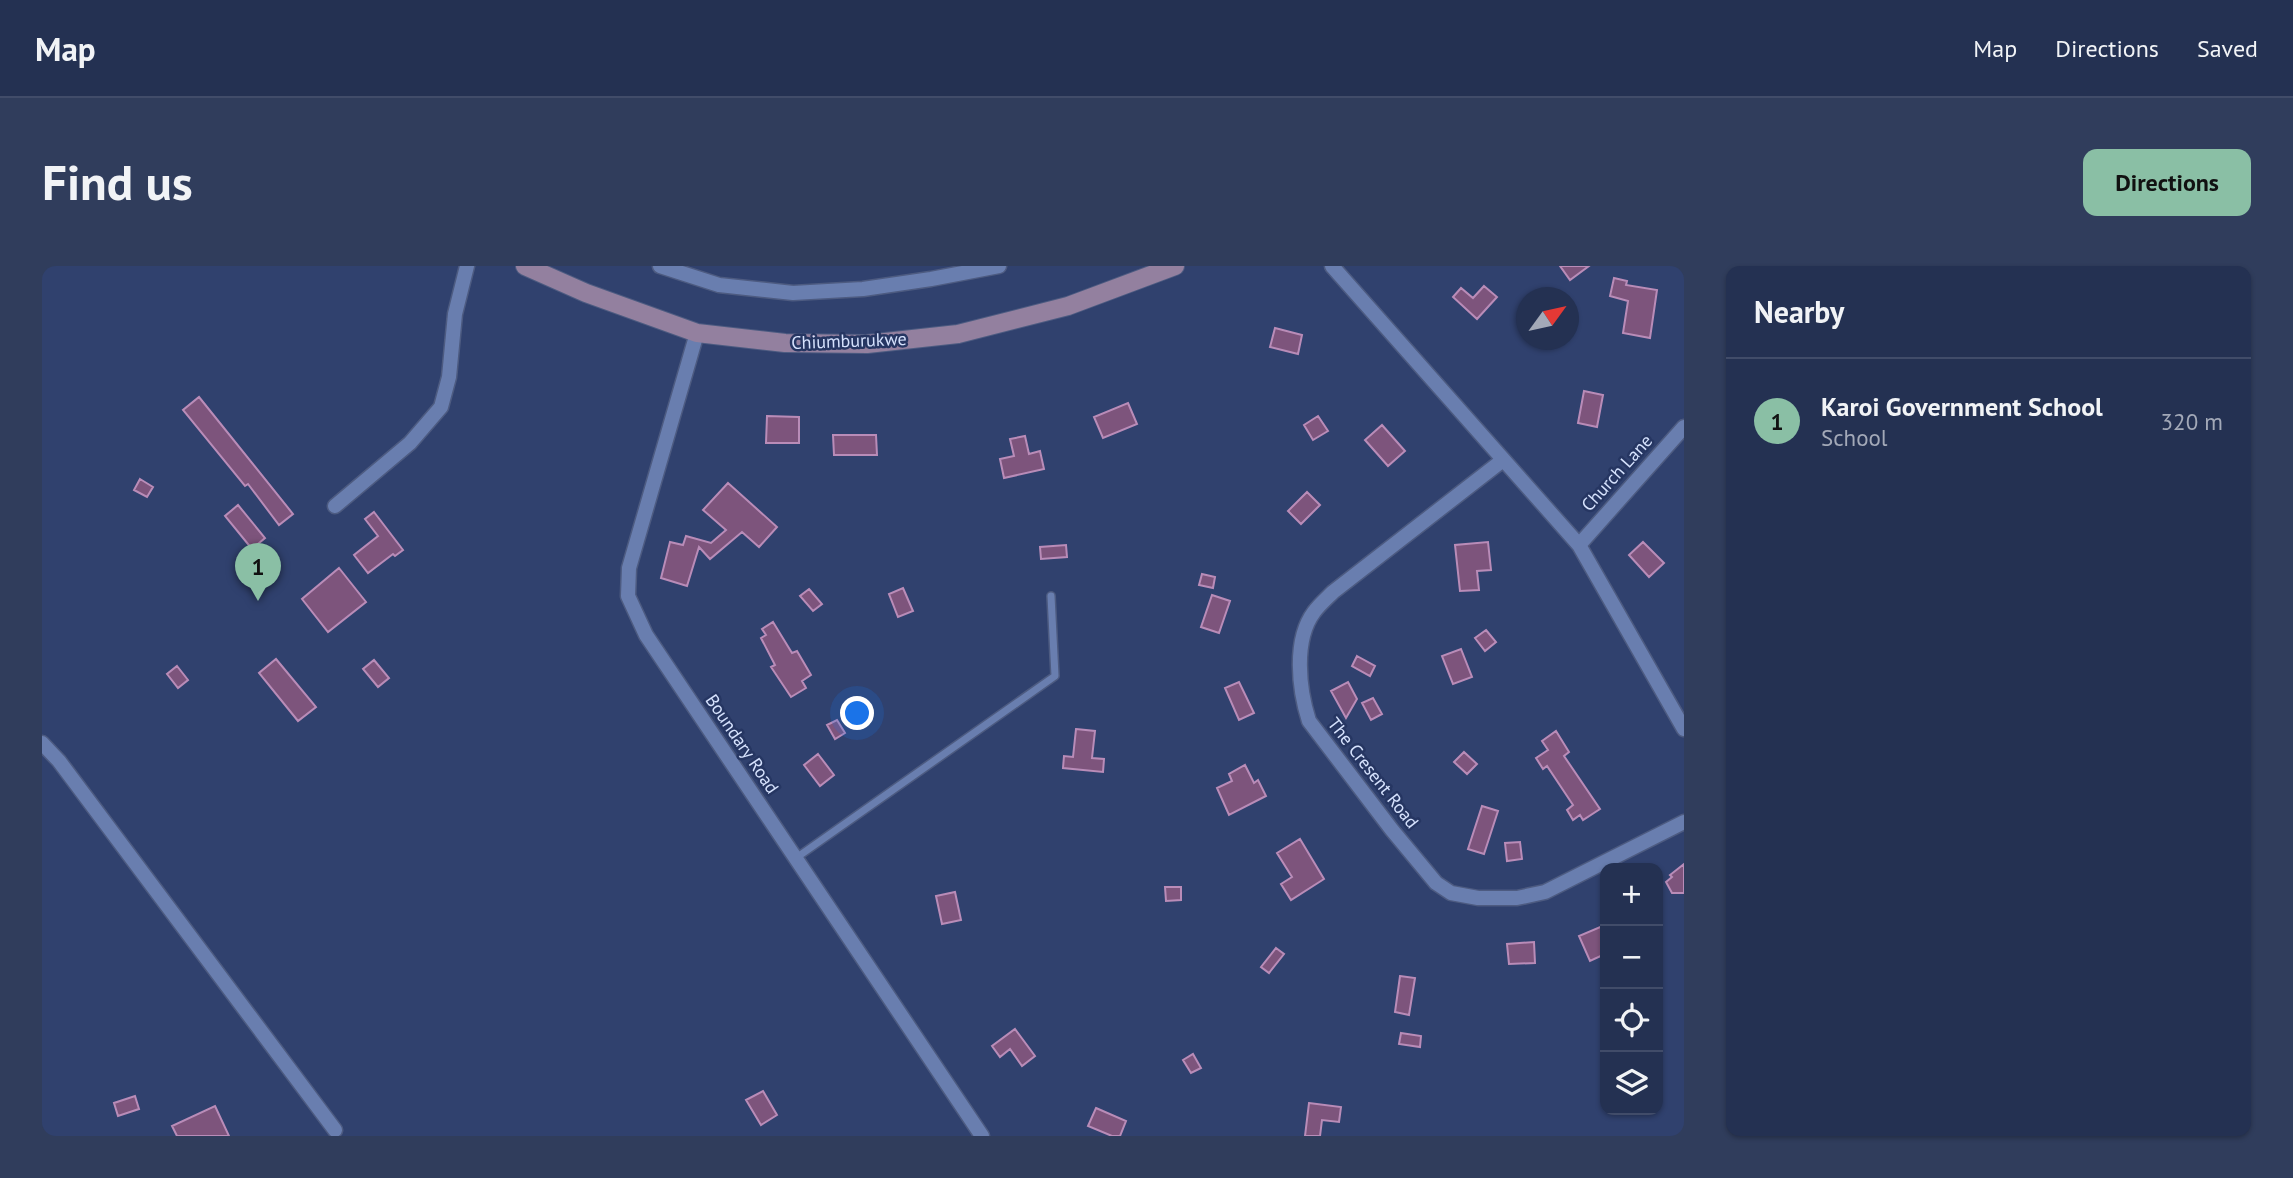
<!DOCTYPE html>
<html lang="en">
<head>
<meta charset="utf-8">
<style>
	body { margin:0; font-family:"PT Sans",sans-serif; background:#303d5c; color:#f1f3f6 }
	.controls { position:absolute; right:21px; bottom:21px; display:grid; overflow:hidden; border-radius:14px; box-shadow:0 2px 5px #0004 }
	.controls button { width:63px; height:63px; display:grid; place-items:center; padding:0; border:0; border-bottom:2px solid #414c69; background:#243152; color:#f1f3f6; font:35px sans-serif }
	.compass { position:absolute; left:1474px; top:21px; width:63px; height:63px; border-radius:50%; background:#243152; box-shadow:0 2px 5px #0004; rotate:57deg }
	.you { position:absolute; left:816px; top:448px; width:24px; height:24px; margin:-18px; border:5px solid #fff; border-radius:50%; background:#1a73e8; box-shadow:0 0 0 10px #1a73e833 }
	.badge { display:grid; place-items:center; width:46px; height:46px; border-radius:50%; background:#8abfa5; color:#111; font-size:23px; font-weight:700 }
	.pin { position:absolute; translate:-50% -58px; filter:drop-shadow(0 2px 4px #0008) }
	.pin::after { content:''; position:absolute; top:37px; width:24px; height:21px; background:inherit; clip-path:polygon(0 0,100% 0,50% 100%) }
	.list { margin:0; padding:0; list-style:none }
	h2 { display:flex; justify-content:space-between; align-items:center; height:91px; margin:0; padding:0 28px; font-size:30px }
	h2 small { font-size:23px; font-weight:400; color:#a3a9b8 }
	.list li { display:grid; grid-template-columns:46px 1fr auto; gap:21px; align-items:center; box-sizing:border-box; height:126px; padding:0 28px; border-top:2px solid #414c69 }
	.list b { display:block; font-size:26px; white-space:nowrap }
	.list p { margin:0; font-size:23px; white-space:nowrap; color:#a3a9b8 }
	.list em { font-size:23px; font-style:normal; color:#a3a9b8 }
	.icon { flex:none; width:38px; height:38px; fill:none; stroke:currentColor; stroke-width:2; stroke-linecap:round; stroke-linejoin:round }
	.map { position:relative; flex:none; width:1642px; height:870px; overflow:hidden; border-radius:14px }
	header { display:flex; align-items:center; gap:42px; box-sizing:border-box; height:98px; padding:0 35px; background:#243152; border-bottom:2px solid #414c69 }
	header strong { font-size:33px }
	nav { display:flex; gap:38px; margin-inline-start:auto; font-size:24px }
	.intro { display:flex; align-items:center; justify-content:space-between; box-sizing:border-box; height:168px; padding:0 42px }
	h1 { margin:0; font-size:49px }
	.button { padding:18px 32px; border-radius:14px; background:#8abfa5; color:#111; font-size:24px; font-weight:700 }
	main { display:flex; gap:42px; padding:0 42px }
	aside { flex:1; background:#243152; border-radius:14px; box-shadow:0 2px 5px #0004 }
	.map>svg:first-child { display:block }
</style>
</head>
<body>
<header>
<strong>Map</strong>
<nav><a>Map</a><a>Directions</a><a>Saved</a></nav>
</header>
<div class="intro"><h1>Find us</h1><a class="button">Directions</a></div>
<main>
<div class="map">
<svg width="1642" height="870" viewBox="0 0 1642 870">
	<rect width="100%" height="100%" fill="#30416e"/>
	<path fill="#7d547c" stroke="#b98cb8" stroke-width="2" d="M 1518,0 L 1547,0 L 1528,14 Z
		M 1572,12 L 1585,15 L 1584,19 L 1615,24 L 1608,72 L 1581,67 L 1586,35 L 1568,30 Z
		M 1442,20 L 1455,31 L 1435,53 L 1411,31 L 1419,22 L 1431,32 Z
		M 1233,62 L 1260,69 L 1256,88 L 1228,81 Z
		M 1542,125 L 1561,129 L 1555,161 L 1536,157 Z
		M 157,131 L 251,248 L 237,259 L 206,218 L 203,220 L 141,144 Z
		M 1086,137 L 1095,158 L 1061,172 L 1052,151 Z
		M 725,150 L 757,151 L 757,177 L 724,177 Z
		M 1276,150 L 1286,165 L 1271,174 L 1262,159 Z
		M 1340,159 L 1363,185 L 1346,200 L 1323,174 Z
		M 791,169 L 834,169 L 835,189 L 792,189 Z
		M 983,170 L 987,188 L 998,185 L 1002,203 L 962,212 L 958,193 L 972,190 L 968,173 Z
		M 98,213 L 111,221 L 105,231 L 92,224 Z
		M 686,217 L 735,261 L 717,281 L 700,266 L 668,293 L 657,281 L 645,320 L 619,312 L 628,276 L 641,279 L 644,270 L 669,277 L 684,264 L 661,244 Z
		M 1265,226 L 1278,239 L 1259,258 L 1246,245 Z
		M 196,239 L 223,272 L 210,283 L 183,250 Z
		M 332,246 L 361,284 L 353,290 L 351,288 L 326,307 L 312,289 L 336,270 L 323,253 Z
		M 1446,276 L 1449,304 L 1435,305 L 1437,324 L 1418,325 L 1413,279 Z
		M 1601,276 L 1622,297 L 1607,311 L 1587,289 Z
		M 1024,279 L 1025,291 L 999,293 L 998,281 Z
		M 297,302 L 324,336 L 286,366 L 260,333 Z
		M 1160,308 L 1173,311 L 1171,322 L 1157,319 Z
		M 861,322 L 871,345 L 856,351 L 847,328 Z
		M 767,323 L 780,338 L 771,345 L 758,330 Z
		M 1170,329 L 1188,335 L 1177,367 L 1159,361 Z
		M 731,356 L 750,387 L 755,385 L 769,409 L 760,415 L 764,422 L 749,431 L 729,401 L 733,399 L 719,372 L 724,369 L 720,363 Z
		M 1444,364 L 1454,376 L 1443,385 L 1433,372 Z
		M 1419,383 L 1430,411 L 1411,418 L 1400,390 Z
		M 1315,390 L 1333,400 L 1328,410 L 1310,400 Z
		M 234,393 L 274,441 L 256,455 L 217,407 Z
		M 332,394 L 347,412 L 336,421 L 321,403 Z
		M 135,400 L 146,414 L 136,422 L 125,408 Z
		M 1197,416 L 1212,447 L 1197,454 L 1183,422 Z
		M 1306,416 L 1315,433 L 1304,452 L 1289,425 Z
		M 1331,432 L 1340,448 L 1329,454 L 1320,437 Z
		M 795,454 L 803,467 L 793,473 L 785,459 Z
		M 1034,463 L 1053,465 L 1050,492 L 1062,493 L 1061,506 L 1021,502 L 1022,490 L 1031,491 Z
		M 1514,465 L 1527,486 L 1522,490 L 1558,543 L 1541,554 L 1538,549 L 1531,554 L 1525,544 L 1531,539 L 1505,500 L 1501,503 L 1494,492 L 1506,484 L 1500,475 Z
		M 1422,486 L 1435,498 L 1425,508 L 1412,496 Z
		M 776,488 L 792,509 L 778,520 L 762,499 Z
		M 1203,499 L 1212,517 L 1216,514 L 1224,530 L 1187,549 L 1175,522 L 1190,515 L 1187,508 Z
		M 1440,540 L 1456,545 L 1442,588 L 1426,583 Z
		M 1258,573 L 1282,613 L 1249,634 L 1239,618 L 1250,611 L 1235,587 Z
		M 1478,576 L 1480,593 L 1465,595 L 1463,577 Z
		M 1642,598 L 1642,627 L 1630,627 L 1624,616 L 1630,611 L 1628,609 Z
		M 1123,621 L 1139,621 L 1139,634 L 1124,635 Z
		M 913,626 L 919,654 L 900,658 L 894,630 Z
		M 1563,659 L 1563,688 L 1548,695 L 1537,670 Z
		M 1492,676 L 1493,697 L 1467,698 L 1465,678 Z
		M 1234,682 L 1242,688 L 1227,707 L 1219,701 Z
		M 1358,710 L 1373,712 L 1367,749 L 1353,746 Z
		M 973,763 L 993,790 L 980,800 L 968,783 L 958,791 L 950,780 Z
		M 1359,767 L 1379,770 L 1378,781 L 1357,778 Z
		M 1151,788 L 1159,802 L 1149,807 L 1141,794 Z
		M 721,825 L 735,849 L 719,859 L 704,834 Z
		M 93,830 L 97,843 L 76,850 L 72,837 Z
		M 1267,837 L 1299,841 L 1297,856 L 1280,854 L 1278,870 L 1263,870 Z
		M 173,840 L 187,870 L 135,870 L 130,860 Z
		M 1054,842 L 1084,855 L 1078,870 L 1070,870 L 1046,860 Z"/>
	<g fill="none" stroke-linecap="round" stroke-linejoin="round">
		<g stroke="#4d5b81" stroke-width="10">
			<path id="lane" d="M 754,592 L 1013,410 L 1009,330"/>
		</g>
		<g stroke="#4d5b81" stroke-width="17">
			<path id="street" d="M 618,0 L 677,19 L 751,27 L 821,23 L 889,13 L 957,0
				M 1290,0 L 1537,279 L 1642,463
				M 655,67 L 587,302 L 586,330 L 604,369 L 940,870
				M 1461,194 L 1291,326 C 1285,332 1277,339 1272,346 C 1251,374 1257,424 1267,455 L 1350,564 L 1394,617 L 1409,627 L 1436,632 L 1475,632 L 1503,626 L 1642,556
				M 293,240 L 368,177 L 399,141 L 407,111 L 413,48 L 425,0
				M 1537,279 L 1642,161
				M 0,477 L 17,495 L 293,864"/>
		</g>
		<g stroke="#4d5b81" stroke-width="20">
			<path id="secondary" d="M 483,0 L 544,27 L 655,67 L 743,77 L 825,78 L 916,68 L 1026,40 L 1133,0"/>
		</g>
		<use href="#lane" stroke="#697eaf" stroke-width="7"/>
		<use href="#street" stroke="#697eaf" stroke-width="14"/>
		<use href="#secondary" stroke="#93809f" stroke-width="18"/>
	</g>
	<g text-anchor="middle" stroke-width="5" stroke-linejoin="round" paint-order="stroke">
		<g font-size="18" fill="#d6e2fd" stroke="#263662">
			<text transform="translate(807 75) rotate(-2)" y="6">Chiumburukwe</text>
			<text transform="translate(1575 207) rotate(-48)" y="6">Church Lane</text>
			<text transform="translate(700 478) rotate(56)" y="6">Boundary Road</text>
			<text transform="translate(1331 507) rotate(52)" y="6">The Cresent Road</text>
		</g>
	</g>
</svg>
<div class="controls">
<button>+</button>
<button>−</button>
<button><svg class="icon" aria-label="locate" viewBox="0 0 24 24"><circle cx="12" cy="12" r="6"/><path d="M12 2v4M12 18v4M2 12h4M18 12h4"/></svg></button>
<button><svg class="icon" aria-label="layers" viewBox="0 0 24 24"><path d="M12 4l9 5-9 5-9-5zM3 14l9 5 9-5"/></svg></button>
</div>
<svg class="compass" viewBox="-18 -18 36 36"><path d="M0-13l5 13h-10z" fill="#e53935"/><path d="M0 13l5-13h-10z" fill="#a3a9b8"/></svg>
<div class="you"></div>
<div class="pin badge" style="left:216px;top:335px">1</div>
</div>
<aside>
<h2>Nearby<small></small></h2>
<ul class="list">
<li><span class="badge">1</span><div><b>Karoi Government School</b><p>School</p></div><em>320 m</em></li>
</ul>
</aside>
</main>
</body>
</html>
